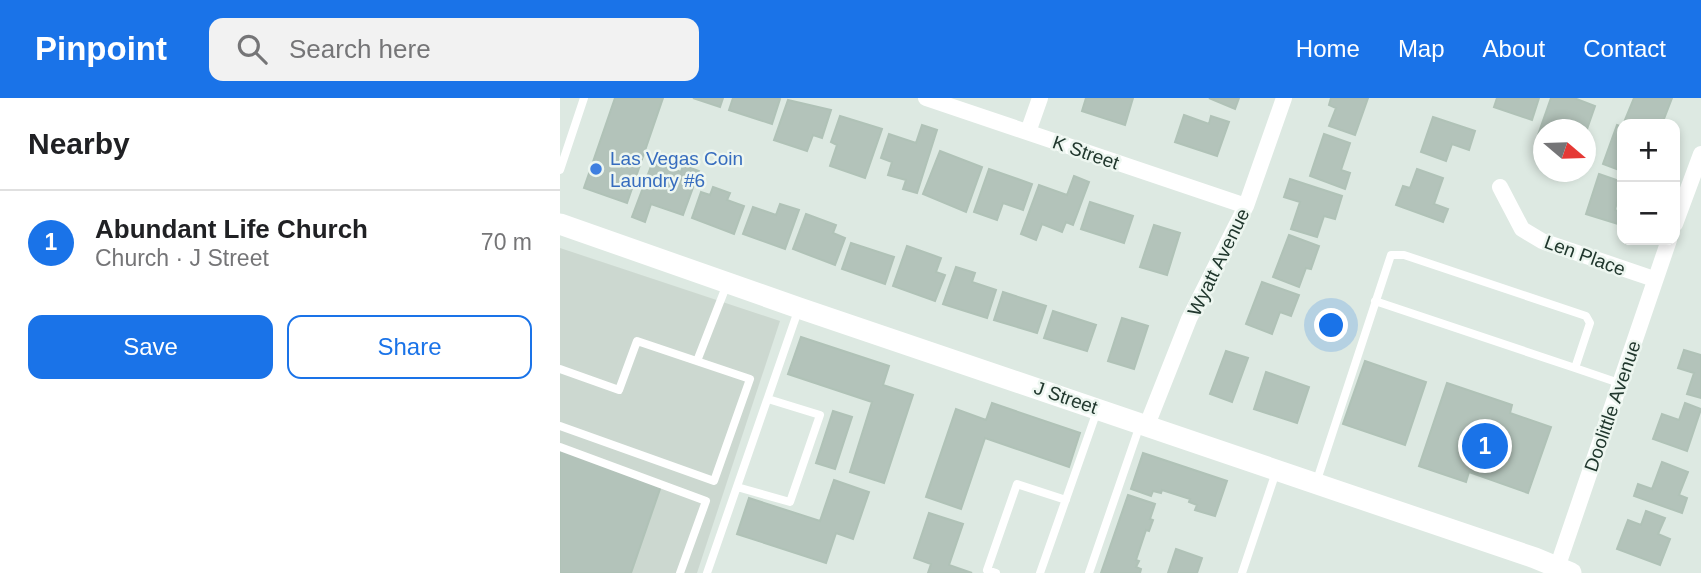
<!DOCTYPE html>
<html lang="en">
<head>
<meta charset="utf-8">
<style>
	body { margin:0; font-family:Arial,sans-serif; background:#f2f2f2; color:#202124 }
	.controls { position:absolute; right:21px; top:21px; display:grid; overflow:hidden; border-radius:14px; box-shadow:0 4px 10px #0003 }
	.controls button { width:63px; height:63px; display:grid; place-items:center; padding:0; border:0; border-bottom:2px solid #e0e0e0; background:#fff; color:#202124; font:35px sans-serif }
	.compass { position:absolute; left:973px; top:21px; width:63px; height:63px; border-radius:50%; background:#fff; box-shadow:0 4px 10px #0003; rotate:109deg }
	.you { position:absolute; left:772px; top:228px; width:24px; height:24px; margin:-18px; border:5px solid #fff; border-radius:50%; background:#1a73e8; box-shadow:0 0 0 10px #1a73e833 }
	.badge { display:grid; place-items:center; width:46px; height:46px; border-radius:50%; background:#1a73e8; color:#fff; font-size:23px; font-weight:700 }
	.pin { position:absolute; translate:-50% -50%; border:4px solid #fff; box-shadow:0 2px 7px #0006 }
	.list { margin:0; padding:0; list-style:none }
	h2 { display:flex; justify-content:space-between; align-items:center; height:91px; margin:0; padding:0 28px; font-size:30px }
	h2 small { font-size:23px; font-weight:400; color:#757577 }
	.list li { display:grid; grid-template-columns:46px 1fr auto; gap:21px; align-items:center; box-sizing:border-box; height:105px; padding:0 28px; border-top:2px solid #e0e0e0 }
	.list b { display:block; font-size:26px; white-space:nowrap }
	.list p { margin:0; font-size:23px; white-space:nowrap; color:#757577 }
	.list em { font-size:23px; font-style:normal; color:#757577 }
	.actions { display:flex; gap:14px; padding:21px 28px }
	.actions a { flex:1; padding:16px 0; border:2px solid #1a73e8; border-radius:14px; text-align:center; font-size:24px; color:#1a73e8 }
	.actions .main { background:#1a73e8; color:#fff }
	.icon { flex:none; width:38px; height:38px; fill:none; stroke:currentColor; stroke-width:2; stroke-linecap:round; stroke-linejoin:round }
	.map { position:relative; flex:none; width:1141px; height:475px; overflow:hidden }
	header { display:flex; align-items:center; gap:42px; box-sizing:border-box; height:98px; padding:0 35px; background:#1a73e8; color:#fff }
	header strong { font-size:33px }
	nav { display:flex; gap:38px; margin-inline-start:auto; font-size:24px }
	.search { width:490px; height:63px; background:#f2f2f2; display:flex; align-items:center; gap:18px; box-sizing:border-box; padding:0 24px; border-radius:14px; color:#757577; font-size:26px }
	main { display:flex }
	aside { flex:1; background:#fff }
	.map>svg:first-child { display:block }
</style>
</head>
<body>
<header>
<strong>Pinpoint</strong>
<div class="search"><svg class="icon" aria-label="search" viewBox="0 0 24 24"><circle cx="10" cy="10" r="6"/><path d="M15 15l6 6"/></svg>Search here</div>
<nav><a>Home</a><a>Map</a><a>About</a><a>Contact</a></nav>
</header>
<main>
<aside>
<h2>Nearby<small></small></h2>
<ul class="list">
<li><span class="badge">1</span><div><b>Abundant Life Church</b><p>Church · J Street</p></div><em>70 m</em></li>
</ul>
<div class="actions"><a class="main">Save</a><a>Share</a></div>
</aside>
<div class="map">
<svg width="1141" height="475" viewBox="0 0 1141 475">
	<rect width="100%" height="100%" fill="#dde9e2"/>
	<path fill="#ccd8d0" d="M 0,150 L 220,223 L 137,475 L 0,475 Z"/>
	<path fill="#b3c3ba" stroke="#b0c2b7" stroke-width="2" d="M 55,0 L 103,0 L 67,105 L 24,90 Z
		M 133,0 L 163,0 L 160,9 Z
		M 173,0 L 218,0 L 220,1 L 212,26 L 169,12 Z
		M 526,0 L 573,0 L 565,27 L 522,13 Z
		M 649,0 L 679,0 L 675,11 Z
		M 771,0 L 808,0 L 795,37 L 769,28 L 776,10 L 769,7 Z
		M 937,0 L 979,0 L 972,22 L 934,9 Z
		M 991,0 L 1014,0 L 1035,8 L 1026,34 L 1026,32 L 984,32 L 984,40 L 978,37 Z
		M 1074,0 L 1112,0 L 1102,26 L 1076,26 L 1065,22 Z
		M 228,2 L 271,12 L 262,40 L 253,37 L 247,53 L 214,42 Z
		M 624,17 L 649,26 L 651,18 L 669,24 L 657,58 L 615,44 Z
		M 280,18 L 322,31 L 305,80 L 270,68 L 277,47 L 271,44 Z
		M 873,19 L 915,33 L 909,52 L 892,46 L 886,63 L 861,54 Z
		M 362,27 L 377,32 L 357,95 L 343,91 L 346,82 L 328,77 L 332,64 L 321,60 L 329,36 L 356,45 Z
		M 1057,27 L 1062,29 L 1062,73 L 1043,66 Z
		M 764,36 L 790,45 L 781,72 L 790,75 L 785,91 L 750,78 Z
		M 380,53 L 422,69 L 406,114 L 363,96 Z
		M 93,63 L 121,74 L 123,67 L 139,73 L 123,117 L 91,106 L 85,124 L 72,119 Z
		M 429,71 L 472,86 L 463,112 L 443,105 L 437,122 L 414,114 Z
		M 857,71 L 883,80 L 874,106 L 888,111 L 883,124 L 836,107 L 843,88 L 850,90 Z
		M 1039,76 L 1062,84 L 1055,112 L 1062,115 L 1061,127 L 1026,116 Z
		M 514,78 L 529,84 L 513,127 L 506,124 L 502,134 L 482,126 L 476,142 L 461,136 L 479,87 L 507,97 Z
		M 730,81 L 782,98 L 775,121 L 764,118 L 757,139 L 731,131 L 740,104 L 724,99 Z
		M 153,89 L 170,95 L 167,102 L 184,108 L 174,136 L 132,120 L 141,94 L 150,97 Z
		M 530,104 L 573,118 L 564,145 L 521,131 Z
		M 220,106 L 239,112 L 225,151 L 183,136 L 193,109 L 216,117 Z
		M 246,116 L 276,127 L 273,135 L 285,140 L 275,167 L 233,151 Z
		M 594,127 L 620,135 L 607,177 L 580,169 Z
		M 729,137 L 759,148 L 751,171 L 746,170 L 739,189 L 713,179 Z
		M 291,145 L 334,159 L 325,186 L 282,171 Z
		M 347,148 L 381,160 L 376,174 L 385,177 L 375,203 L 333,188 Z
		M 396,169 L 415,175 L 412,184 L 436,192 L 427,220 L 383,206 Z
		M 702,184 L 739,197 L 731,218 L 720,214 L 712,236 L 686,226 Z
		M 443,194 L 486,208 L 477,235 L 434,222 Z
		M 493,213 L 536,227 L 527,253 L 484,240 Z
		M 562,220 L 588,228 L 574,271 L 548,263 Z
		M 241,239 L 329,268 L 323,287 L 353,297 L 324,385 L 290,374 L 312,304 L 228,276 Z
		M 1124,252 L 1141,257 L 1141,300 L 1127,296 L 1134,275 L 1118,270 Z
		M 666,253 L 688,260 L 672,304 L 650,296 Z
		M 805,263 L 866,284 L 845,347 L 783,326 Z
		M 706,274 L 749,289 L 737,325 L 694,311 Z
		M 887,285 L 952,307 L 950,315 L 991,329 L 968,395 L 909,374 L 906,384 L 859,368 Z
		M 432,305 L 520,335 L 509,369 L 425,340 L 401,411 L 366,399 L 396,311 L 426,322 Z
		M 1125,305 L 1141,311 L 1127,353 L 1093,341 L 1102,316 L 1119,322 Z
		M 273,313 L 292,319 L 275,371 L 256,365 Z
		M 0,352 L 101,388 L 71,475 L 0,475 Z
		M 583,355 L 667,383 L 655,418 L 635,412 L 637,407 L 629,404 L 630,401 L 602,392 L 601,395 L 593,393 L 591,398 L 571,391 Z
		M 1102,364 L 1128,374 L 1119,397 L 1127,400 L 1122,415 L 1074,398 L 1078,386 L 1092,391 Z
		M 274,382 L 309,394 L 293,441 L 276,435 L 266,465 L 177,436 L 189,400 L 260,423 Z
		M 568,397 L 595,406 L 590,421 L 593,422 L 589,433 L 586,432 L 576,462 L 579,463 L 576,469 L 581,471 L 580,475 L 541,475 Z
		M 1086,413 L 1105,420 L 1098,436 L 1110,441 L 1100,467 L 1057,451 L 1068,422 L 1081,427 Z
		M 369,415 L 403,426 L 389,467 L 412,475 L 368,475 L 371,466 L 354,460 Z
		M 616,451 L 642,460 L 637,475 L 608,475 Z"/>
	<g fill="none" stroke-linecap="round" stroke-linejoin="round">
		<path stroke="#fff" stroke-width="8" d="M 0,72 L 24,0
			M 815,203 L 1015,270
			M 137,263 L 167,186
			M 0,271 L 59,292 L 77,243 L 190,281 L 154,383 L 0,328
			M 0,349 L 146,403 L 120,475
			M 756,385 L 831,157 L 844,157 L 1026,218 L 1030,225 L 1015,270 L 1059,285
			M 177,389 L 230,404 L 260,317 L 208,301
			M 147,475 L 239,210
			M 436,475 L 427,472 L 457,386 L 506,402
			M 480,475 L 537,313
			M 529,475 L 580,327
			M 682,475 L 716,374"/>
		<path stroke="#fff" stroke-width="16" d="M 366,0 L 686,108
			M 468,34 L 480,0
			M 940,89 L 962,131 L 982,143 L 1094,181
			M 1115,126 L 1141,56
			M 587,327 L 629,221 L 686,108 L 724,0
			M 997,470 L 1109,142"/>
		<path stroke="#fff" stroke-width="21" d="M 0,126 L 239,210 L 975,460 L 1011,475"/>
	</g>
	<circle fill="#3f7fe0" stroke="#edf6f0" stroke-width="2.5" cx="36" cy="71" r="7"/>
	<g text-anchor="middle" stroke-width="5" stroke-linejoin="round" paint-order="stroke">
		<g font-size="19" fill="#20372d" stroke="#edf6f0">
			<text transform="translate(526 54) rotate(19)" y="7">K Street</text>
			<text transform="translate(1025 157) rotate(20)" y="7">Len Place</text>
			<text transform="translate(658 164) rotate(-64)" y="7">Wyatt Avenue</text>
			<text transform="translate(506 299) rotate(19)" y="7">J Street</text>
			<text transform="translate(1052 308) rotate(-71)" y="7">Doolittle Avenue</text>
		</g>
		<g font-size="19" fill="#366cbe" stroke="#edf6f0" text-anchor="start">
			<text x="50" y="67">Las Vegas Coin<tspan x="50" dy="22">Laundry #6</tspan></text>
		</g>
	</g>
</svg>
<div class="controls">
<button>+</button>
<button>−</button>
</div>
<svg class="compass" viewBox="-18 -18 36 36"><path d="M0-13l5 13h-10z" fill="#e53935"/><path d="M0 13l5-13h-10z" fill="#757577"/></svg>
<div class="you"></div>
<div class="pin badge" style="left:925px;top:348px">1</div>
</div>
</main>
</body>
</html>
